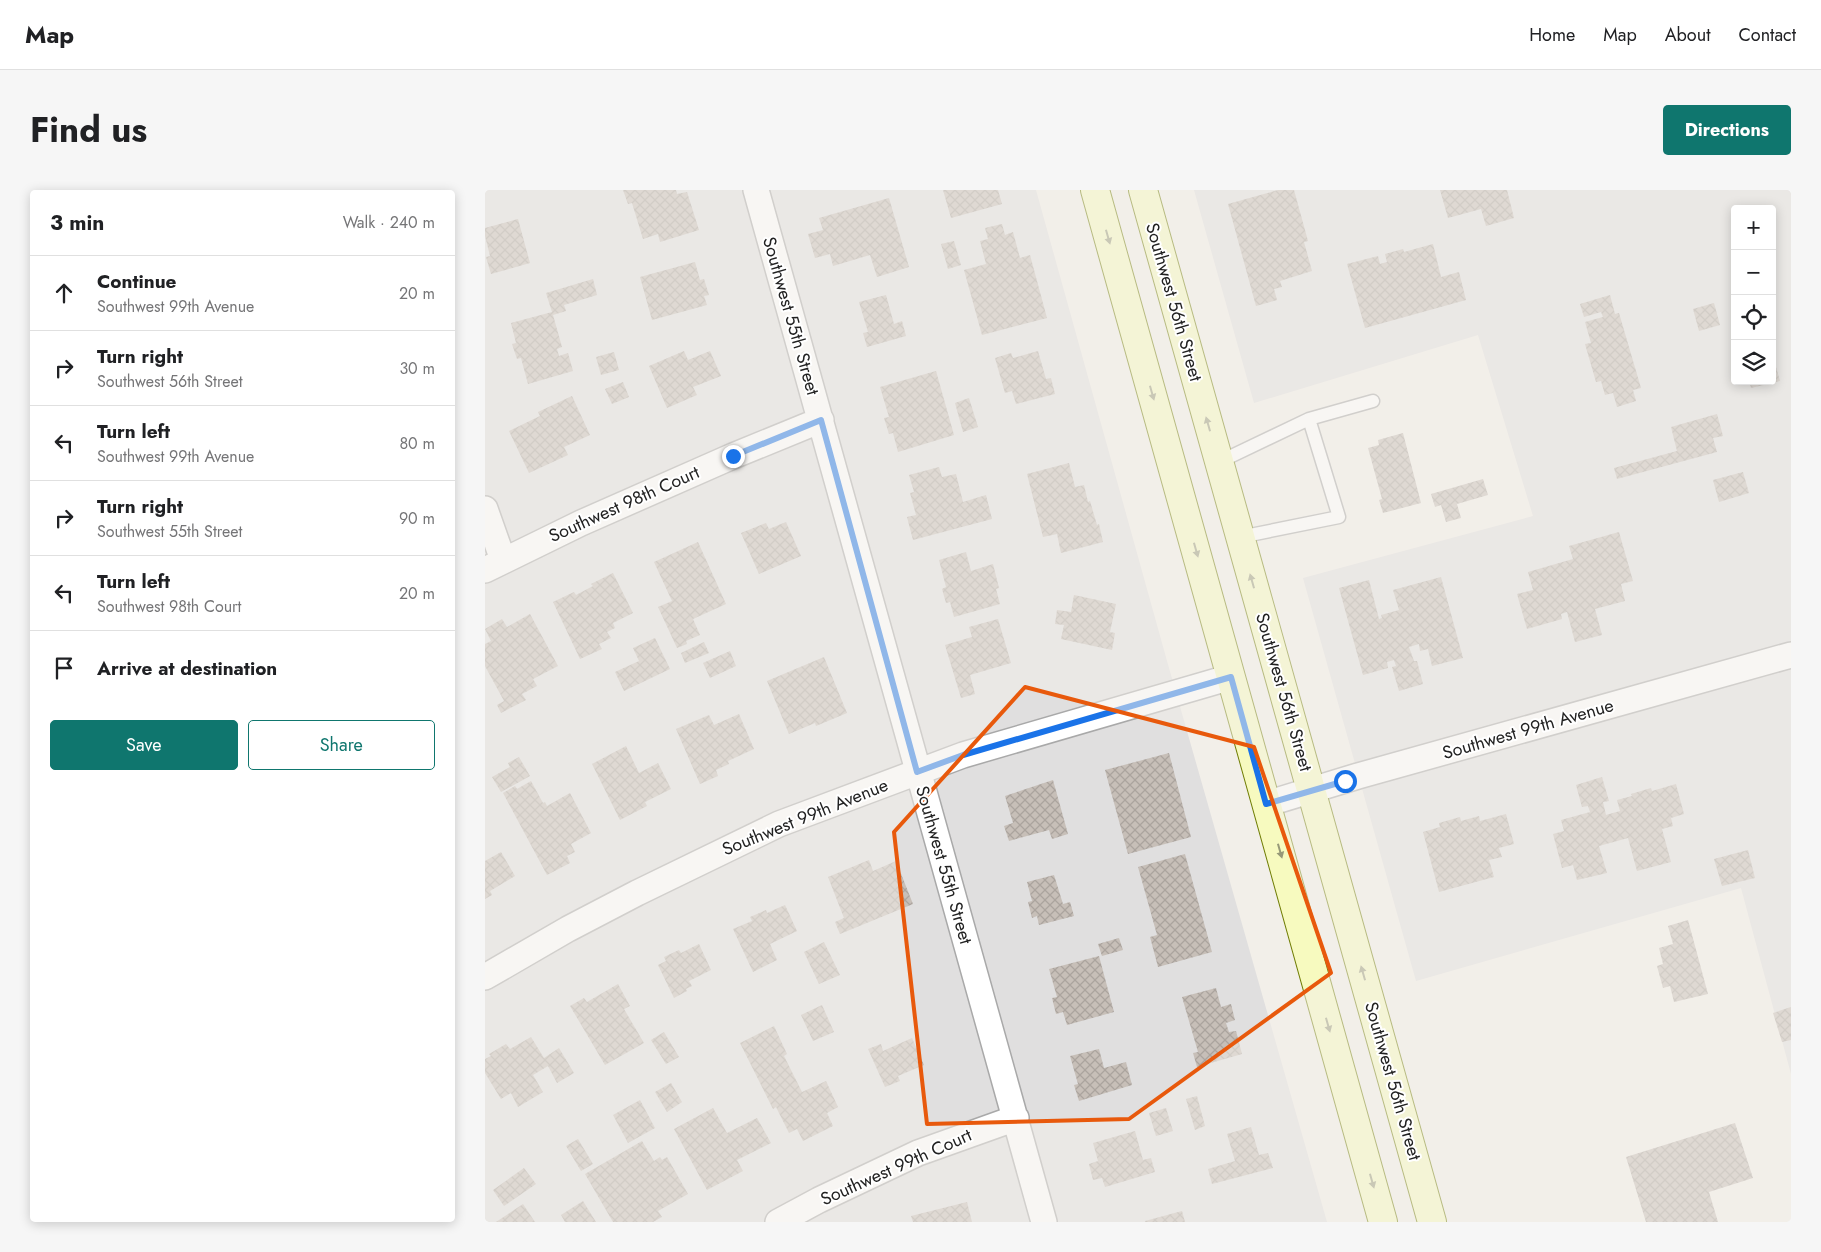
<!DOCTYPE html>
<html lang="en">
<head>
<meta charset="utf-8">
<style>
	body { margin:0; font-family:Jost,sans-serif; background:#f6f6f6; color:#202124 }
	.controls { position:absolute; right:15px; top:15px; display:grid; overflow:hidden; border-radius:5px; box-shadow:0 2px 12px #0003 }
	.controls button { width:45px; height:45px; display:grid; place-items:center; padding:0; border:0; border-bottom:1px solid #e0e0e0; background:#fff; color:#202124; font:25px sans-serif }
	.stop { position:absolute; width:15px; height:15px; margin:-11px; border:4px solid #1a73e8; border-radius:50%; background:#fff }
	.stop.end { background:#1a73e8; border-color:#fff; box-shadow:0 1px 5px #0008 }
	.list { margin:0; padding:0; list-style:none }
	h2 { display:flex; justify-content:space-between; align-items:center; height:65px; margin:0; padding:0 20px; font-size:21px }
	h2 small { font-size:16px; font-weight:400; color:#757577 }
	.list li { display:grid; grid-template-columns:32px 1fr auto; gap:15px; align-items:center; box-sizing:border-box; height:75px; padding:0 20px; border-top:1px solid #e0e0e0 }
	.list b { display:block; font-size:19px; white-space:nowrap }
	.list p { margin:0; font-size:16px; white-space:nowrap; color:#757577 }
	.list em { font-size:16px; font-style:normal; color:#757577 }
	.actions { display:flex; gap:10px; padding:15px 20px }
	.actions a { flex:1; padding:11px 0; border:1px solid #0f766e; border-radius:5px; text-align:center; font-size:18px; color:#0f766e }
	.actions .main { background:#0f766e; color:#fff }
	.icon { flex:none; width:28px; height:28px; fill:none; stroke:currentColor; stroke-width:2; stroke-linecap:round; stroke-linejoin:round }
	.map { position:relative; flex:none; width:1306px; height:1032px; overflow:hidden; border-radius:5px }
	header { display:flex; align-items:center; gap:30px; box-sizing:border-box; height:70px; padding:0 25px; background:#fff; border-bottom:1px solid #e0e0e0 }
	header strong { font-size:24px }
	nav { display:flex; gap:28px; margin-inline-start:auto; font-size:18px }
	.intro { display:flex; align-items:center; justify-content:space-between; box-sizing:border-box; height:120px; padding:0 30px }
	h1 { margin:0; font-size:35px }
	.button { padding:12px 22px; border-radius:5px; background:#0f766e; color:#fff; font-size:18px; font-weight:700 }
	main { display:flex; gap:30px; padding:0 30px }
	aside { flex:1; background:#fff; border-radius:5px; box-shadow:0 2px 12px #0003 }
	.map>svg:first-child { display:block }
</style>
</head>
<body>
<header>
<strong>Map</strong>
<nav><a>Home</a><a>Map</a><a>About</a><a>Contact</a></nav>
</header>
<div class="intro"><h1>Find us</h1><a class="button">Directions</a></div>
<main>
<aside>
<h2>3 min<small>Walk · 240 m</small></h2>
<ul class="list">
<li><svg class="icon" aria-label="ahead" viewBox="0 0 24 24"><path d="M12 20V5M6 11l6-6 6 6"/></svg><div><b>Continue</b><p>Southwest 99th Avenue</p></div><em>20 m</em></li>
<li><svg class="icon" aria-label="right" viewBox="0 0 24 24"><path d="M7 20v-9h11M14 6l5 5-5 5"/></svg><div><b>Turn right</b><p>Southwest 56th Street</p></div><em>30 m</em></li>
<li><svg class="icon" aria-label="left" viewBox="0 0 24 24"><path d="M17 20v-9H6M10 6l-5 5 5 5"/></svg><div><b>Turn left</b><p>Southwest 99th Avenue</p></div><em>80 m</em></li>
<li><svg class="icon" aria-label="right" viewBox="0 0 24 24"><path d="M7 20v-9h11M14 6l5 5-5 5"/></svg><div><b>Turn right</b><p>Southwest 55th Street</p></div><em>90 m</em></li>
<li><svg class="icon" aria-label="left" viewBox="0 0 24 24"><path d="M17 20v-9H6M10 6l-5 5 5 5"/></svg><div><b>Turn left</b><p>Southwest 98th Court</p></div><em>20 m</em></li>
<li><svg class="icon" aria-label="arrive" viewBox="0 0 24 24"><path d="M6 21V4h12l-3 4 3 4H6"/></svg><div><b>Arrive at destination</b></div></li>
</ul>
<div class="actions"><a class="main">Save</a><a>Share</a></div>
</aside>
<div class="map">
<svg width="1306" height="1032" viewBox="0 0 1306 1032">
	<defs>
		<pattern id="building-cross-hatch" width="8" height="8" patternUnits="userSpaceOnUse" patternTransform="scale(1.25)"><rect width="8" height="8" fill="#c7bfb8"/><path d="M0 0l8 8M0 8l8-8" fill="none" stroke="#aba49e"/></pattern>
	</defs>
	<rect width="100%" height="100%" fill="#f2efe9"/>
	<path fill="#e0dfdf" fill-rule="evenodd" d="M 0,0 L 551,0 L 682,471 L 842,1032 L 0,1032 Z
		M 709,0 L 1306,0 L 1306,884 L 1256,698 L 931,791 L 818,388 L 1048,326 L 993,145 L 769,213 ZM 1250,19 L 1287,19 L 1287,191 L 1250,191 Z"/>
	<path fill="url(#building-cross-hatch)" d="M 138,0 L 191,0 L 192,4 L 202,2 L 214,40 L 175,52 L 173,44 L 158,49 L 147,13 L 143,14 Z
		M 458,0 L 513,0 L 517,14 L 466,28 Z
		M 793,0 L 809,0 L 823,51 L 819,52 L 827,81 L 795,91 L 797,97 L 789,99 L 792,110 L 771,116 L 743,14 Z
		M 955,0 L 1022,0 L 1029,28 L 1001,36 L 996,19 L 963,28 Z
		M 404,8 L 424,77 L 392,87 L 385,65 L 348,76 L 345,64 L 330,68 L 323,44 L 338,40 L 334,28 Z
		M 33,29 L 45,73 L 6,84 L 1,67 L 5,66 L 0,46 L 0,38 Z
		M 517,34 L 520,45 L 528,42 L 535,68 L 545,65 L 562,128 L 497,145 L 479,80 L 501,74 L 495,51 L 503,49 L 500,38 Z
		M 469,51 L 476,75 L 463,79 L 456,54 Z
		M 948,54 L 956,87 L 974,82 L 981,110 L 880,138 L 862,74 L 893,66 L 895,74 L 902,72 L 900,64 L 918,59 L 919,62 Z
		M 210,72 L 215,90 L 219,89 L 224,105 L 219,106 L 222,115 L 167,130 L 155,87 Z
		M 108,89 L 112,105 L 79,115 L 81,121 L 68,125 L 77,157 L 72,159 L 74,166 L 83,163 L 88,181 L 43,194 L 36,168 L 32,169 L 27,154 L 31,153 L 26,133 L 67,122 L 61,103 Z
		M 401,105 L 409,134 L 417,131 L 421,146 L 382,157 L 378,143 L 383,142 L 374,112 Z
		M 1125,105 L 1130,124 L 1134,123 L 1156,198 L 1148,200 L 1151,211 L 1132,217 L 1128,203 L 1120,205 L 1116,191 L 1111,192 L 1100,154 L 1106,153 L 1100,132 L 1118,127 L 1116,122 L 1099,127 L 1095,114 Z
		M 1229,113 L 1235,135 L 1214,141 L 1208,119 Z
		M 199,161 L 203,170 L 225,161 L 236,186 L 208,197 L 212,205 L 182,218 L 164,176 Z
		M 553,161 L 561,189 L 566,188 L 570,204 L 531,214 L 527,201 L 520,203 L 510,168 L 526,163 L 528,168 Z
		M 129,162 L 134,180 L 116,185 L 111,167 Z
		M 1291,177 L 1295,191 L 1266,198 L 1264,191 L 1287,191 L 1287,178 Z
		M 451,181 L 469,245 L 413,262 L 408,243 L 404,244 L 399,228 L 404,227 L 395,197 Z
		M 138,192 L 144,207 L 127,214 L 120,199 Z
		M 87,206 L 105,245 L 79,257 L 83,265 L 44,283 L 24,241 L 55,226 L 53,222 Z
		M 484,208 L 493,237 L 478,242 L 470,213 Z
		M 1232,224 L 1238,246 L 1228,248 L 1232,262 L 1132,289 L 1129,278 L 1192,261 L 1186,237 Z
		M 918,243 L 936,313 L 898,323 L 894,310 L 897,309 L 883,258 L 894,255 L 893,250 Z
		M 584,273 L 590,297 L 599,295 L 603,312 L 605,311 L 612,335 L 614,334 L 618,352 L 576,363 L 572,344 L 558,347 L 542,284 Z
		M 454,277 L 457,287 L 471,284 L 478,312 L 501,305 L 507,329 L 428,350 L 422,327 L 431,325 L 425,303 L 429,302 L 424,285 Z
		M 1258,282 L 1264,303 L 1234,312 L 1228,290 Z
		M 998,289 L 1003,305 L 972,314 L 976,328 L 961,332 L 956,315 L 950,317 L 946,304 Z
		M 301,332 L 316,366 L 274,384 L 256,343 L 281,333 L 284,339 Z
		M 1134,342 L 1148,391 L 1136,394 L 1140,411 L 1110,419 L 1117,445 L 1090,452 L 1082,422 L 1076,424 L 1077,429 L 1042,439 L 1032,404 L 1048,400 L 1043,382 L 1088,369 L 1084,356 Z
		M 213,352 L 241,414 L 208,429 L 215,445 L 201,451 L 202,454 L 192,458 L 173,417 L 187,411 L 169,372 Z
		M 481,362 L 486,381 L 508,374 L 514,398 L 511,399 L 515,414 L 469,427 L 465,412 L 461,413 L 457,399 L 461,397 L 454,370 Z
		M 128,383 L 148,423 L 128,433 L 130,438 L 122,442 L 126,448 L 114,454 L 117,459 L 95,469 L 68,412 L 89,402 L 91,405 L 108,396 L 106,394 Z
		M 956,387 L 978,468 L 947,476 L 943,459 L 935,461 L 934,454 L 924,457 L 929,471 L 932,471 L 938,494 L 914,501 L 907,477 L 911,476 L 909,470 L 902,472 L 903,478 L 878,485 L 854,398 L 884,390 L 894,429 L 897,428 L 896,425 L 914,420 L 908,400 Z
		M 589,405 L 631,414 L 625,442 L 630,443 L 627,460 L 576,449 L 579,435 L 570,434 L 572,420 L 586,422 Z
		M 45,424 L 73,476 L 48,489 L 52,496 L 37,504 L 41,510 L 16,523 L 12,515 L 19,511 L 0,476 L 0,454 L 6,451 L 0,439 L 17,429 L 22,437 Z
		M 513,429 L 526,473 L 485,485 L 490,504 L 476,508 L 460,455 L 487,447 L 484,437 Z
		M 170,448 L 185,479 L 139,501 L 130,482 L 154,471 L 148,458 Z
		M 219,452 L 224,463 L 200,473 L 196,463 Z
		M 245,461 L 251,476 L 225,488 L 218,473 Z
		M 339,467 L 362,523 L 331,536 L 330,533 L 304,544 L 282,491 Z
		M 254,524 L 269,559 L 243,571 L 244,574 L 231,580 L 233,586 L 215,594 L 191,539 L 224,525 L 229,535 Z
		M 141,556 L 154,583 L 173,573 L 186,599 L 160,612 L 162,616 L 135,630 L 107,574 Z
		M 684,563 L 706,647 L 643,664 L 620,580 Z
		M 34,567 L 45,586 L 16,602 L 7,587 L 25,577 L 23,573 Z
		M 1117,587 L 1124,611 L 1118,612 L 1121,625 L 1135,621 L 1132,610 L 1147,606 L 1146,604 L 1166,598 L 1167,601 L 1191,594 L 1199,624 L 1186,628 L 1188,636 L 1177,639 L 1186,672 L 1152,681 L 1143,648 L 1114,656 L 1122,683 L 1092,690 L 1088,675 L 1077,678 L 1068,644 L 1079,641 L 1076,630 L 1105,622 L 1103,616 L 1097,617 L 1091,595 Z
		M 568,590 L 583,644 L 567,649 L 564,640 L 524,651 L 519,636 L 528,633 L 520,606 Z
		M 46,591 L 58,613 L 60,612 L 62,616 L 85,603 L 106,643 L 86,654 L 90,662 L 82,666 L 85,673 L 62,685 L 18,603 L 30,596 L 32,599 Z
		M 1021,624 L 1029,654 L 1014,658 L 1017,667 L 1004,670 L 1009,687 L 954,702 L 938,642 L 955,637 L 954,633 L 975,627 L 976,631 L 994,626 L 995,631 Z
		M 1263,660 L 1270,688 L 1237,696 L 1229,669 Z
		M 16,662 L 30,686 L 5,701 L 7,705 L 0,709 L 0,671 Z
		M 700,664 L 727,762 L 673,777 L 665,747 L 672,745 L 653,677 Z
		M 384,670 L 388,681 L 411,671 L 428,714 L 355,744 L 350,732 L 359,728 L 343,687 Z
		M 569,685 L 578,714 L 585,712 L 589,726 L 554,735 L 552,726 L 547,728 L 543,712 L 547,711 L 542,692 Z
		M 300,715 L 312,741 L 285,754 L 292,770 L 268,782 L 248,739 L 267,731 L 265,727 L 281,720 L 282,723 Z
		M 1203,730 L 1223,804 L 1189,812 L 1185,796 L 1178,798 L 1172,776 L 1178,774 L 1174,758 L 1188,754 L 1183,736 Z
		M 634,748 L 638,760 L 617,766 L 613,754 Z
		M 339,752 L 355,785 L 334,794 L 319,762 Z
		M 214,754 L 226,780 L 204,791 L 207,796 L 201,799 L 202,801 L 189,808 L 173,775 L 181,771 L 179,767 L 194,760 L 196,763 Z
		M 614,766 L 629,822 L 582,835 L 578,822 L 571,824 L 567,808 L 572,807 L 564,779 Z
		M 133,794 L 145,816 L 139,819 L 159,853 L 120,875 L 85,816 L 99,808 L 102,812 Z
		M 731,798 L 736,817 L 746,814 L 750,830 L 741,833 L 744,842 L 751,841 L 757,864 L 712,877 L 708,863 L 713,862 L 697,807 Z
		M 337,815 L 349,842 L 328,851 L 316,825 Z
		M 1306,817 L 1306,850 L 1297,852 L 1288,823 Z
		M 289,836 L 302,864 L 299,866 L 317,902 L 341,891 L 353,917 L 342,923 L 348,936 L 318,951 L 312,939 L 304,943 L 291,917 L 288,919 L 255,853 Z
		M 179,842 L 194,867 L 181,874 L 166,850 Z
		M 46,847 L 59,868 L 74,858 L 89,883 L 72,893 L 63,876 L 48,885 L 58,902 L 33,917 L 26,903 L 16,909 L 0,883 L 0,869 L 6,866 L 4,864 L 21,854 L 25,859 Z
		M 427,848 L 439,875 L 413,886 L 415,891 L 400,897 L 383,859 L 396,854 L 398,861 Z
		M 614,859 L 619,878 L 641,872 L 647,895 L 594,911 L 589,895 L 593,894 L 585,866 Z
		M 186,893 L 197,912 L 182,922 L 170,902 Z
		M 712,906 L 720,936 L 710,940 L 701,909 Z
		M 155,910 L 170,938 L 143,953 L 128,925 Z
		M 228,918 L 242,943 L 272,928 L 286,953 L 252,970 L 258,981 L 222,1000 L 189,939 Z
		M 681,918 L 688,941 L 671,946 L 664,923 Z
		M 1250,933 L 1268,988 L 1224,1002 L 1233,1032 L 1161,1032 L 1141,967 Z
		M 766,937 L 774,965 L 783,963 L 788,978 L 727,994 L 723,979 L 750,971 L 742,944 Z
		M 650,941 L 658,970 L 666,968 L 670,982 L 620,997 L 617,988 L 608,990 L 604,974 L 613,971 L 608,953 Z
		M 93,949 L 108,974 L 96,981 L 81,956 Z
		M 157,951 L 169,971 L 175,967 L 177,970 L 182,967 L 203,1004 L 173,1021 L 177,1027 L 168,1032 L 128,1032 L 100,984 Z
		M 39,978 L 51,994 L 19,1016 L 8,1000 Z
		M 98,1011 L 111,1032 L 80,1032 L 76,1025 Z
		M 482,1012 L 487,1032 L 428,1032 L 426,1026 Z
		M 38,1014 L 50,1032 L 11,1032 Z
		M 697,1021 L 700,1032 L 660,1032 L 660,1031 Z"/>
	<g fill="none" stroke-linecap="round" stroke-linejoin="round">
		<g stroke="#a9a9a9" stroke-width="15">
			<path id="service" d="M 734,272 L 824,229 L 888,211
				M 755,347 L 854,327 L 824,229"/>
		</g>
		<g stroke="#a9a9a9" stroke-width="28">
			<path id="minor" d="M 271,0 L 559,1032
				M 0,319 L 18,370
				M 0,380 L 96,333 L 248,266 L 336,230
				M 781,614 L 873,586 L 1306,465
				M 0,787 L 83,739 L 152,703 L 294,634 L 478,565 L 746,487
				M 293,1032 L 334,1010 L 433,963 L 531,928"/>
		</g>
		<g stroke="#707d05" stroke-width="30">
			<path id="secondary" d="M 610,0 L 898,1032
				M 658,0 L 947,1032"/>
		</g>
		<use href="#service" stroke="#fff" stroke-width="12"/>
		<use href="#minor" stroke="#fff" stroke-width="25"/>
		<use href="#secondary" stroke="#f7fabf" stroke-width="28"/>
	</g>
	<defs><path id="oneway-solid" d="M-6-.8H1V-3.2L6.5 0L1 3.2V.8H-6Z" transform="scale(1.25)"/></defs>
	<g fill="#979978">
		<use href="#oneway-solid" transform="translate(623 47) rotate(74)"/>
		<use href="#oneway-solid" transform="translate(667 203) rotate(74)"/>
		<use href="#oneway-solid" transform="translate(723 234) rotate(-106)"/>
		<use href="#oneway-solid" transform="translate(711 360) rotate(74)"/>
		<use href="#oneway-solid" transform="translate(767 391) rotate(-106)"/>
		<use href="#oneway-solid" transform="translate(795 661) rotate(74)"/>
		<use href="#oneway-solid" transform="translate(878 783) rotate(-106)"/>
		<use href="#oneway-solid" transform="translate(843 835) rotate(74)"/>
		<use href="#oneway-solid" transform="translate(887 991) rotate(74)"/>
	</g>
	<g fill="none" stroke-linecap="round" stroke-linejoin="round">
		<path stroke="#1a73e8" stroke-width="6" d="M 248,266 L 336,230 L 432,582 L 478,565 L 746,487 L 781,614 L 860,591"/>
	</g>
	<path d="M0 0H1306V1032H0ZM 540,497 L 769,557 L 846,783 L 644,929 L 442,934 L 409,642 Z" fill="#f2efe9" fill-opacity=".55" fill-rule="evenodd"/>
	<path fill="none" stroke="#e8590c" stroke-width="4" stroke-linejoin="round" d="M 540,497 L 769,557 L 846,783 L 644,929 L 442,934 L 409,642 Z"/>
	<g text-anchor="middle" stroke-width="4" stroke-linejoin="round" paint-order="stroke">
		<g font-size="18" fill="#222" stroke="#fff">
			<text transform="translate(689 112) rotate(74)" y="6">Southwest 56th Street</text>
			<text transform="translate(306 126) rotate(74)" y="6">Southwest 55th Street</text>
			<text transform="translate(139 314) rotate(-24)" y="6">Southwest 98th Court</text>
			<text transform="translate(799 502) rotate(74)" y="6">Southwest 56th Street</text>
			<text transform="translate(1043 539) rotate(-16)" y="6">Southwest 99th Avenue</text>
			<text transform="translate(320 627) rotate(-22)" y="6">Southwest 99th Avenue</text>
			<text transform="translate(459 675) rotate(74)" y="6">Southwest 55th Street</text>
			<text transform="translate(908 891) rotate(74)" y="6">Southwest 56th Street</text>
			<text transform="translate(411 977) rotate(-24)" y="6">Southwest 99th Court</text>
		</g>
	</g>
</svg>
<div class="controls">
<button>+</button>
<button>−</button>
<button><svg class="icon" aria-label="locate" viewBox="0 0 24 24"><circle cx="12" cy="12" r="6"/><path d="M12 2v4M12 18v4M2 12h4M18 12h4"/></svg></button>
<button><svg class="icon" aria-label="layers" viewBox="0 0 24 24"><path d="M12 4l9 5-9 5-9-5zM3 14l9 5 9-5"/></svg></button>
</div>
<div class="stop" style="left:860px;top:591px"></div>
<div class="stop end" style="left:248px;top:266px"></div>
</div>
</main>
</body>
</html>
